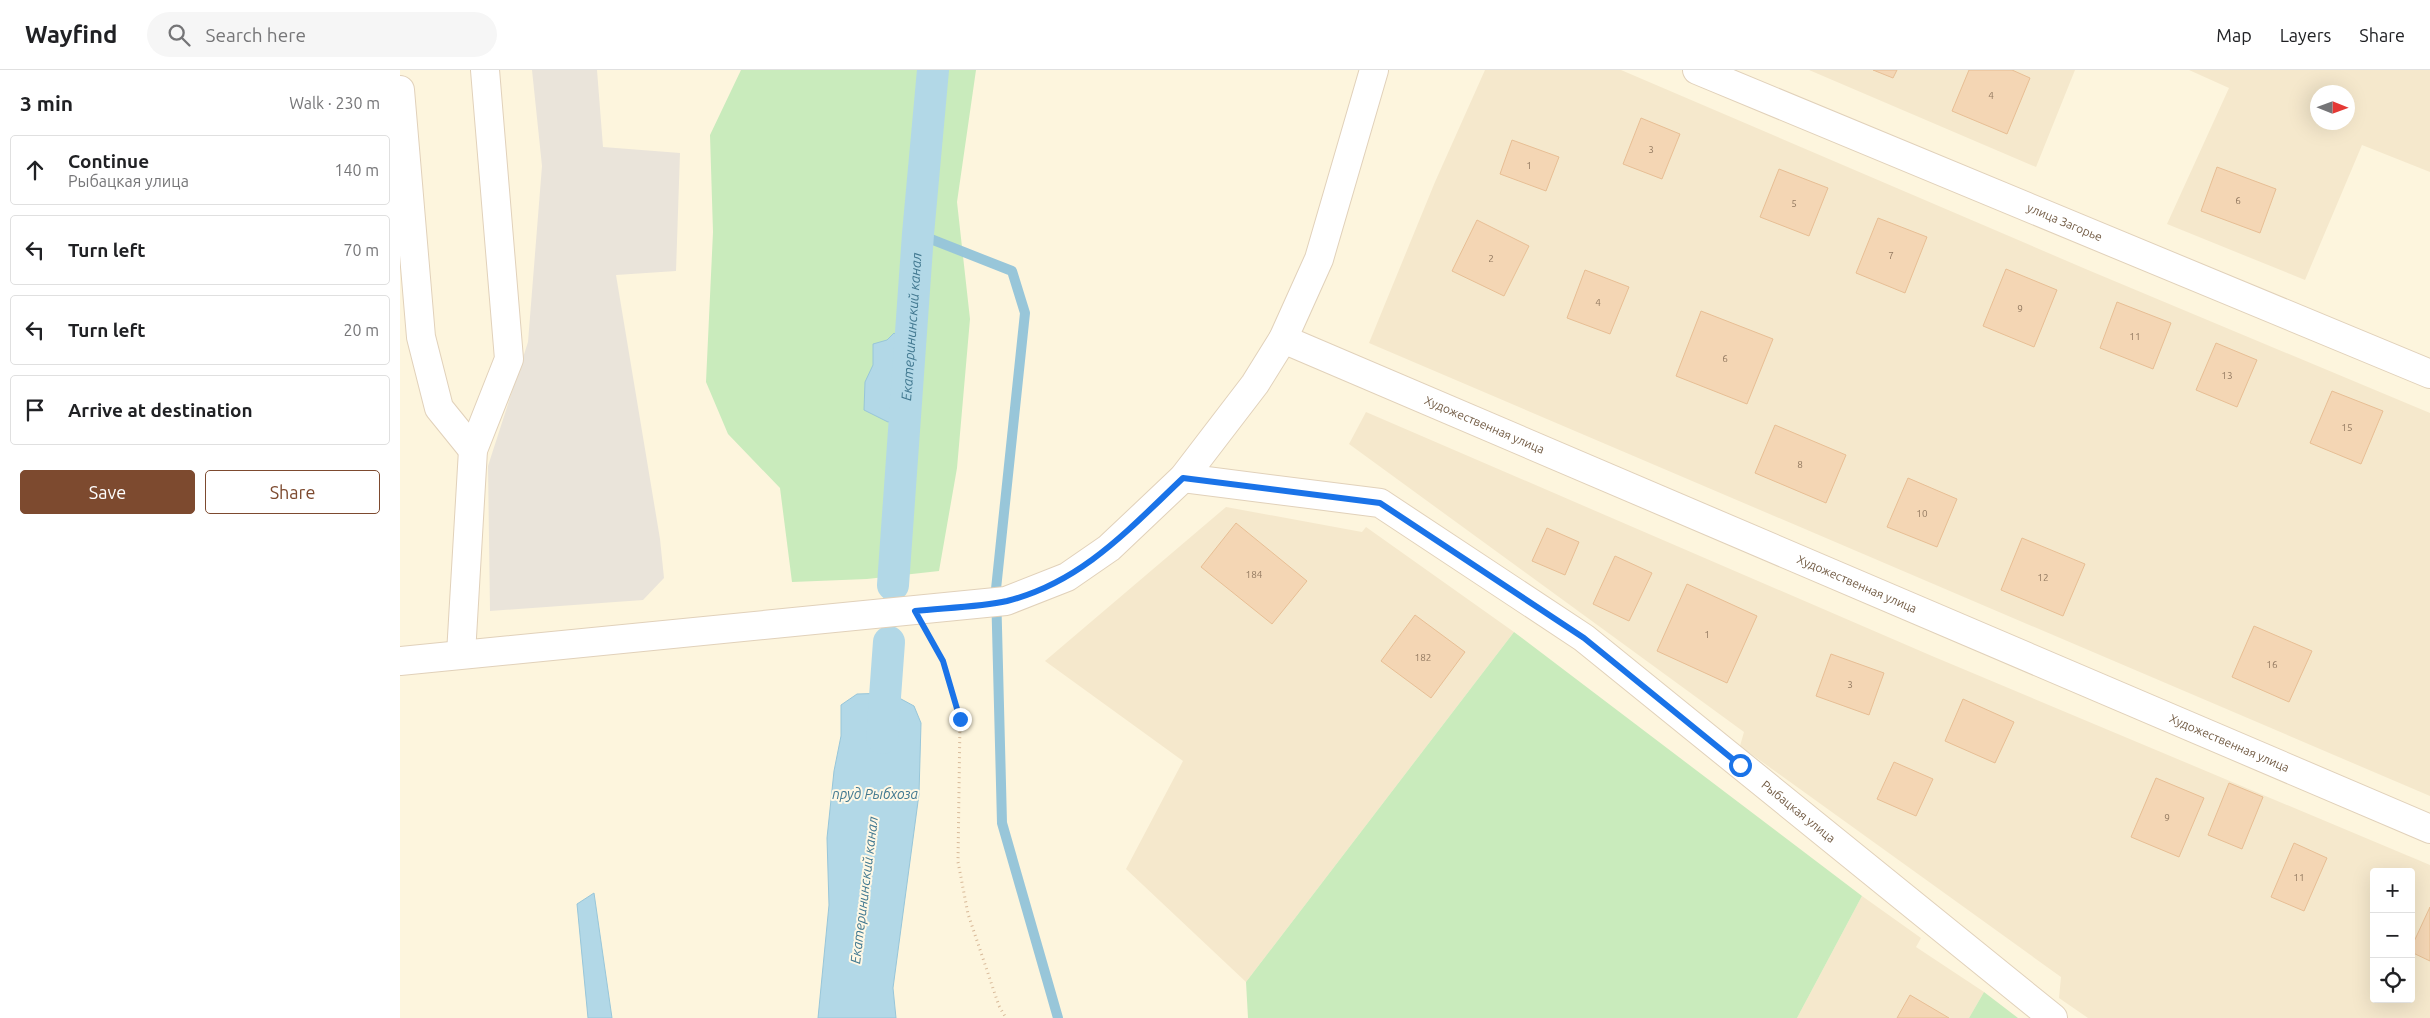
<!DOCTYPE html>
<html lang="en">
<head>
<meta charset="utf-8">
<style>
	body { margin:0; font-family:Ubuntu,sans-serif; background:#f6f6f6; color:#202124 }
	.controls { position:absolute; right:15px; bottom:15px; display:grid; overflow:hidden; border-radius:5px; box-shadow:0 5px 20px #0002 }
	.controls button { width:45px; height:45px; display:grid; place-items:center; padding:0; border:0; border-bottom:1px solid #e0e0e0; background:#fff; color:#202124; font:25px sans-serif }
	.compass { position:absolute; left:1910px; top:15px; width:45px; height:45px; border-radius:50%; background:#fff; box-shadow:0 5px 20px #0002; rotate:91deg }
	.stop { position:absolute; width:15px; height:15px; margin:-11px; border:4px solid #1a73e8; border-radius:50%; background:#fff }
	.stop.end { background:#1a73e8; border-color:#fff; box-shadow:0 1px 5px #0008 }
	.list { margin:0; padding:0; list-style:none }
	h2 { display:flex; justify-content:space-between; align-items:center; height:65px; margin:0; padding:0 20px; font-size:21px }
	h2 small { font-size:16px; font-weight:400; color:#757577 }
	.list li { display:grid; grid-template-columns:32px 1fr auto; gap:15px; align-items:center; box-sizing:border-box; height:70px; margin:0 10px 10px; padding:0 10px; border:1px solid #e0e0e0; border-radius:5px }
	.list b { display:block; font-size:19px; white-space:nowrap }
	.list p { margin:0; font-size:16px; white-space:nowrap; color:#757577 }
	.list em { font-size:16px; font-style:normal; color:#757577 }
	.actions { display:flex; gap:10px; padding:15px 20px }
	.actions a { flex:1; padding:11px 0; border:1px solid #7d4a2f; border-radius:5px; text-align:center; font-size:18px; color:#7d4a2f }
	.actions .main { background:#7d4a2f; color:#fff }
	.icon { flex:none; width:28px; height:28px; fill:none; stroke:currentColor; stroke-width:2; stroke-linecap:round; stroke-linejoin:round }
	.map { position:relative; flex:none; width:2030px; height:948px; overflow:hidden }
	header { display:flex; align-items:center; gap:30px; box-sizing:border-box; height:70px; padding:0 25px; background:#fff; border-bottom:1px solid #e0e0e0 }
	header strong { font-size:24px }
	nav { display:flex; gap:28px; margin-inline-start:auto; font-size:18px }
	.search { width:350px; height:45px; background:#f6f6f6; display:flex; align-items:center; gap:12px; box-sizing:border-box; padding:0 18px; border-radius:28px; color:#757577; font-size:19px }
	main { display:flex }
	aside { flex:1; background:#fff }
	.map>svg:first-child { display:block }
</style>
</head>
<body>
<header>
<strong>Wayfind</strong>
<div class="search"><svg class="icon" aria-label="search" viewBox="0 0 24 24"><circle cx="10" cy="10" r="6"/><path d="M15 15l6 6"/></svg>Search here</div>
<nav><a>Map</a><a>Layers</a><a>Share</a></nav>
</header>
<main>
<aside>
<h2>3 min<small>Walk · 230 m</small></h2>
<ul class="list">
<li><svg class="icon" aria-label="ahead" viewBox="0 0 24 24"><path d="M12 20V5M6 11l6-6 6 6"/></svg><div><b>Continue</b><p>Рыбацкая улица</p></div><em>140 m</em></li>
<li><svg class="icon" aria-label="left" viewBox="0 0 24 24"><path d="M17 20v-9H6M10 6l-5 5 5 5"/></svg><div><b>Turn left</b></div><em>70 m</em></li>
<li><svg class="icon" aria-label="left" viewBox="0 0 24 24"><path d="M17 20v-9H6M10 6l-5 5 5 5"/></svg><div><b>Turn left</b></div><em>20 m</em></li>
<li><svg class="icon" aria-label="arrive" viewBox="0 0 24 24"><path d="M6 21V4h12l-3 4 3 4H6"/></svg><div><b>Arrive at destination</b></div></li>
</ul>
<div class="actions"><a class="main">Save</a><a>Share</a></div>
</aside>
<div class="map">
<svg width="2030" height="948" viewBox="0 0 2030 948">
	<rect width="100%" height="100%" fill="#fdf5dd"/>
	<path fill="#f5e8cc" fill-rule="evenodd" d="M 1085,0 L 1221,0 L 1688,200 L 2030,343 L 2030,726 L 969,273 L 1035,112 Z
		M 1409,0 L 1675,0 L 1636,97 Z
		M 1789,0 L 2030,0 L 2030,102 L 1962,75 L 1905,210 L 1767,154 L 1829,18 ZM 1918,22 L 1948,22 L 1948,52 L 1918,52 Z
		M 966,342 L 1532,586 L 2030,795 L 2030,948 L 1688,948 L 1659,928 L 1661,907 L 1340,676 L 1344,662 L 949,374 ZM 1974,802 L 2011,802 L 2011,929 L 1974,929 Z
		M 826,437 L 962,462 L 966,457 L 1114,562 L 846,912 L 726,799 L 783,691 L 645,591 Z
		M 1462,826 L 1521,868 L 1516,877 L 1584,922 L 1569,948 L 1397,948 Z"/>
	<path fill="#eae4da" d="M 132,0 L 197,0 L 203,77 L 280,83 L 276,201 L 216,205 L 260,469 L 264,508 L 243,530 L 90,541 L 88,396 L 128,272 L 142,96 Z"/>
	<path fill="#c9ebbc" d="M 341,0 L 576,0 L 557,132 L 570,249 L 557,398 L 539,501 L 467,509 L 392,512 L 380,418 L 328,364 L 306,312 L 313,162 L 310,65 Z
		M 1114,562 L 1462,826 L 1397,948 L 848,948 L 846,912 Z
		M 1584,922 L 1618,948 L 1569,948 Z"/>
	<path fill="#b2d8e7" stroke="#98c6d9" d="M 494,263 L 513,280 L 518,301 L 512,317 L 511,347 L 488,352 L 464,340 L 465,312 L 473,295 L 473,274 L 487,270 Z
		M 490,623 L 514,636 L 521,653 L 519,724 L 493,918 L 496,948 L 418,948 L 429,835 L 427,768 L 434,701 L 441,666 L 441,635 L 457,624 Z
		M 194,823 L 212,948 L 188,948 L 177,834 Z"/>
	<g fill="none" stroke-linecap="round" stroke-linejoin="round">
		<path stroke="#98c6d9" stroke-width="10" d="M 518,164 L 612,201 L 625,243 L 596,519 L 602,753 L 658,948"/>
		<g stroke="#b2d8e7" stroke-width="32">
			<path id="s1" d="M 493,515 L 518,164 L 533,0"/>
			<path d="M 482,668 L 489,572"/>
		</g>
	</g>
	<path fill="#f4d6b4" stroke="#e7be94" d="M 1473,0 L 1497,0 L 1493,8 Z
		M 1569,0 L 1612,0 L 1630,8 L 1607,64 L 1552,41 Z
		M 1241,48 L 1280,64 L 1262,109 L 1223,94 Z
		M 1112,70 L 1159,87 L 1146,121 L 1100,104 Z
		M 1817,97 L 1876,119 L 1860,163 L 1801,141 Z
		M 1379,99 L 1428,118 L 1409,166 L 1360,147 Z
		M 1478,148 L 1527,167 L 1505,223 L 1456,203 Z
		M 1077,150 L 1129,176 L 1104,226 L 1052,201 Z
		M 1606,199 L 1657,220 L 1634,277 L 1583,256 Z
		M 1185,200 L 1229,217 L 1210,264 L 1167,248 Z
		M 1717,232 L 1771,253 L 1753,299 L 1700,278 Z
		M 1301,241 L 1373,269 L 1347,334 L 1276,306 Z
		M 1816,273 L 1857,290 L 1837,337 L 1796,320 Z
		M 1932,321 L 1983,341 L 1961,394 L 1910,373 Z
		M 1375,355 L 1446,385 L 1426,433 L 1355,403 Z
		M 1508,408 L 1557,429 L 1537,477 L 1487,457 Z
		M 836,453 L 907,511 L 872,554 L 801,497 Z
		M 1147,458 L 1179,472 L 1165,505 L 1132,491 Z
		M 1622,468 L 1685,494 L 1663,546 L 1601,520 Z
		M 1215,486 L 1252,503 L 1229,551 L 1193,534 Z
		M 1287,514 L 1357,546 L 1327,613 L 1257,581 Z
		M 1015,545 L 1065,582 L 1031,628 L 981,591 Z
		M 1854,556 L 1912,581 L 1889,632 L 1832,607 Z
		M 1431,584 L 1484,603 L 1469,645 L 1416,626 Z
		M 1563,629 L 1614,652 L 1595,693 L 1545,671 Z
		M 1494,692 L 1533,709 L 1516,746 L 1477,729 Z
		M 1756,708 L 1804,728 L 1779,787 L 1731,767 Z
		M 1829,713 L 1863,727 L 1842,779 L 1808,765 Z
		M 1894,773 L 1927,788 L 1904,841 L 1871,827 Z
		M 2030,837 L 2030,891 L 2011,882 L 2011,878 Z
		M 1510,925 L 1549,948 L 1497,948 Z"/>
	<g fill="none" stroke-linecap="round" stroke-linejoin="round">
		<g stroke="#e1d1ba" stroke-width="30">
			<g id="minor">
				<path id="s2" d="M 1297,0 L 2030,304"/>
				<path d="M 0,20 L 21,267 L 39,338 L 73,380"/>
				<path id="s3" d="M 883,269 L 2030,759"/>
				<path id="s4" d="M 783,408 L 980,433 L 1184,568 L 1653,948"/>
				<path d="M 61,584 L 73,380 L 109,289 L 85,0"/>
				<path d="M 0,591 L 606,531 L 667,507 L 709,478 L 783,408 L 855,314 L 883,269 L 919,189 L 974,0"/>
			</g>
		</g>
		<path stroke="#d8b998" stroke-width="3" stroke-dasharray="1 4" stroke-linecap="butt" d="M 530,568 L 543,591 L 560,649 L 558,792 L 568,844 L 599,936 L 606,948"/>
		<use href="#minor" stroke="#fff" stroke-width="28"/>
	</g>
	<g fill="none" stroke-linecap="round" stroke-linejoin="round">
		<path stroke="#1a73e8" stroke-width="6" d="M 560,649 L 543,591 L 515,541 C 543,538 580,537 607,531 C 682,512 729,459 783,408 L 980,433 L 1184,568 L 1340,695"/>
	</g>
	<g text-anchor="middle" stroke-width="4" stroke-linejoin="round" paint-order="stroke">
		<g font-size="10" fill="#937a61">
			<text x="1591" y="29">4</text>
			<text x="1251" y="83">3</text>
			<text x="1129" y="99">1</text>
			<text x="1838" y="134">6</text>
			<text x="1394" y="137">5</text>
			<text x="1491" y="189">7</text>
			<text x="1091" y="192">2</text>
			<text x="1198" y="236">4</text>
			<text x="1620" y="242">9</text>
			<text x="1735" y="270">11</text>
			<text x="1325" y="292">6</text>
			<text x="1827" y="309">13</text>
			<text x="1947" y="361">15</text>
			<text x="1400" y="398">8</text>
			<text x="1522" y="447">10</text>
			<text x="854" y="508">184</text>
			<text x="1643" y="511">12</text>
			<text x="1307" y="568">1</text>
			<text x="1023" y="591">182</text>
			<text x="1872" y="598">16</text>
			<text x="1450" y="618">3</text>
			<text x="1767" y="751">9</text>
			<text x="1899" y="811">11</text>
		</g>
		<g font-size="12" fill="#735c45" stroke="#fff8e5">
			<text dy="4" stroke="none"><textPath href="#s2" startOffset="398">улица Загорье</textPath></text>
			<text dy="4" stroke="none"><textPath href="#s3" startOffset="219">Художественная улица</textPath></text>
			<text dy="4" stroke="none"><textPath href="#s3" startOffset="624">Художественная улица</textPath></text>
			<text dy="4" stroke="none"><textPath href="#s3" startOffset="1029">Художественная улица</textPath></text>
			<text dy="4" stroke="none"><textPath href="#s4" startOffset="719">Рыбацкая улица</textPath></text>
		</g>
		<g font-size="14" font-style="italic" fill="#417890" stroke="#fff8e5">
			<text dy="5" stroke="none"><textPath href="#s1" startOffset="259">Екатерининский канал</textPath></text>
			<text x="475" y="729">пруд Рыбхоза</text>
			<text transform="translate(464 820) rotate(-83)" y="5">Екатерининский канал</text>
		</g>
	</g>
</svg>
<div class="controls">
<button>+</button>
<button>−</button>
<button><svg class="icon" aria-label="locate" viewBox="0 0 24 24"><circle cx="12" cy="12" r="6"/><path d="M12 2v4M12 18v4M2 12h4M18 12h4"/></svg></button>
</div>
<svg class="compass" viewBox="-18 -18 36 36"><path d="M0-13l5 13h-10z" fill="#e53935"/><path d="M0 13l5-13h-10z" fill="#757577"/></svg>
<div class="stop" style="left:1340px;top:695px"></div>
<div class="stop end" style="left:560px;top:649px"></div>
</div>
</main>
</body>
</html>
